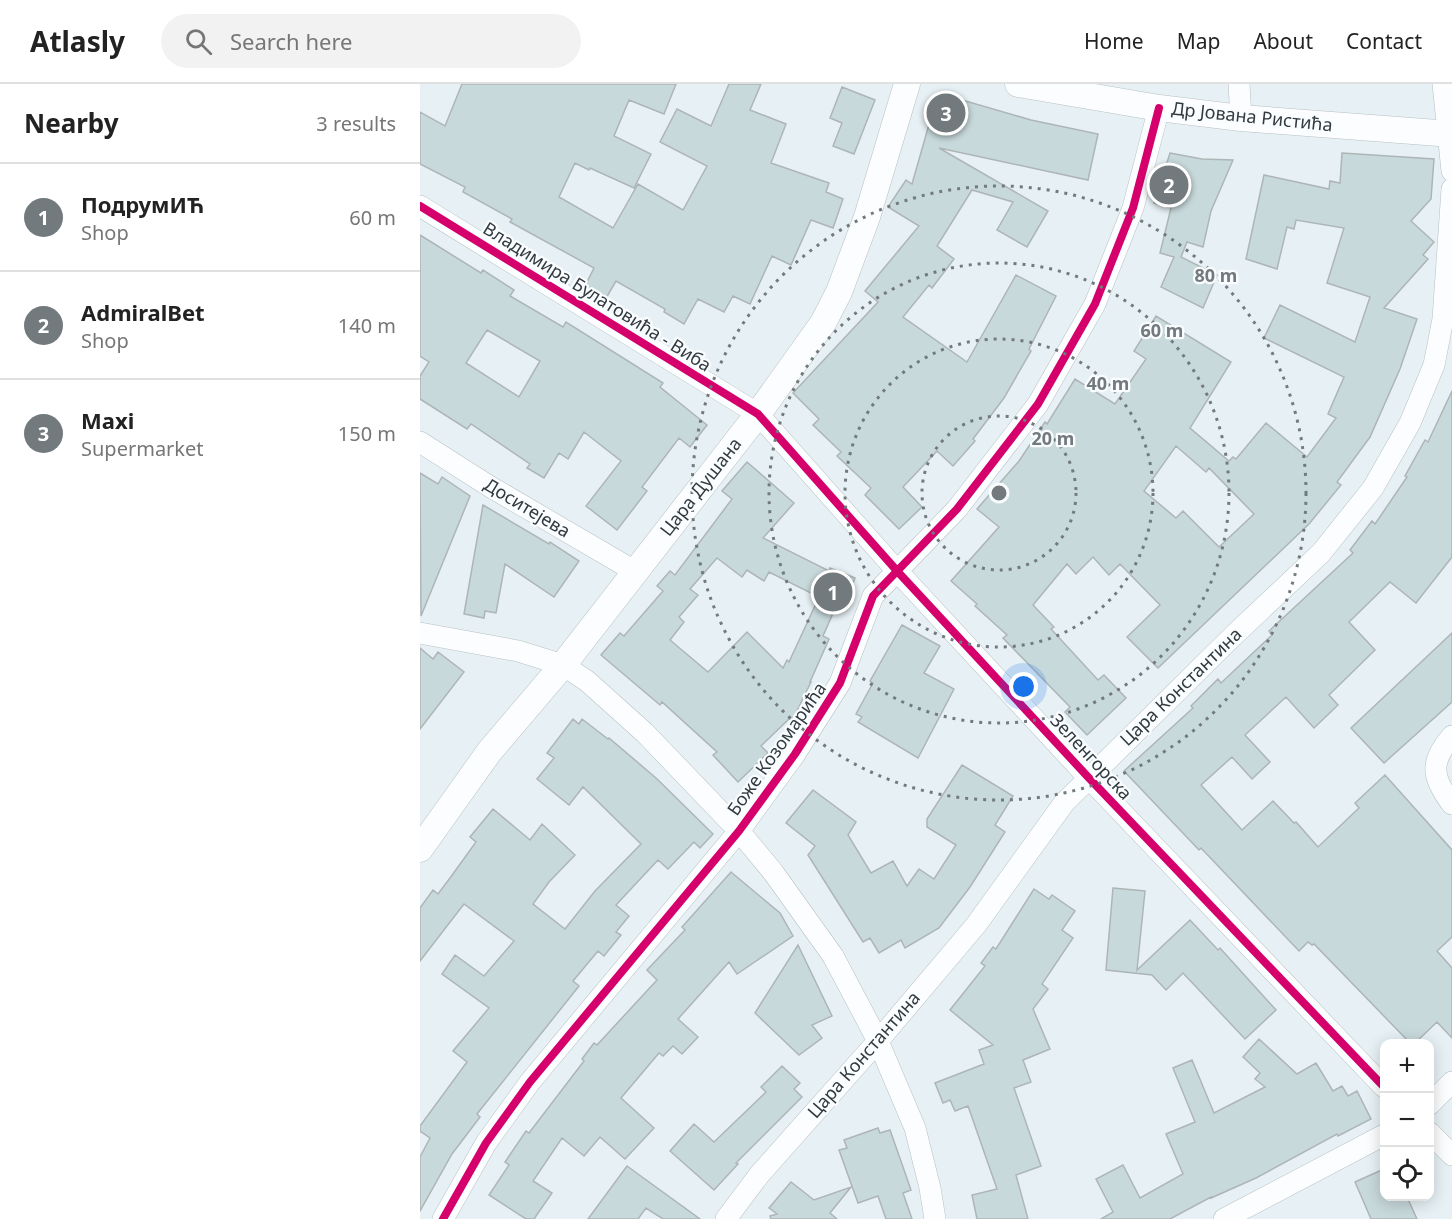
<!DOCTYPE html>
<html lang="en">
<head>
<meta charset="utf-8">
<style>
	body { margin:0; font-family:"Noto Sans",sans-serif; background:#f2f2f2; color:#222 }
	.controls { position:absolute; right:18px; bottom:18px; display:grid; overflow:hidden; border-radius:12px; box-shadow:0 3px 15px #0003 }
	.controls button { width:54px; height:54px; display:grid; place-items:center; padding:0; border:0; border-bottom:2px solid #e0e0e0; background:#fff; color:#222; font:30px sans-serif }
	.you { position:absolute; left:604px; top:603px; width:21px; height:21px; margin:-15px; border:4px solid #fff; border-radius:50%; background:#1a73e8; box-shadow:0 0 0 9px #1a73e833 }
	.badge { display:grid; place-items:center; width:39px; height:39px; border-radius:50%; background:#727a7d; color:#fff; font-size:20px; font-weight:700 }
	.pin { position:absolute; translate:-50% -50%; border:3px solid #fff; box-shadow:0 2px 6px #0006 }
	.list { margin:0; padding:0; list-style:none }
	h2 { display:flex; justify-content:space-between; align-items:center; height:78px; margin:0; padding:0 24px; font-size:26px }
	h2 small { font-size:20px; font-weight:400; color:#767676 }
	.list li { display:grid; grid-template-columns:39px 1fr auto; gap:18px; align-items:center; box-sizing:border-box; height:108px; padding:0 24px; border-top:2px solid #e0e0e0 }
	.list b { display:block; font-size:22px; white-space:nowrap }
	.list p { margin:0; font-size:20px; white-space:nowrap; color:#767676 }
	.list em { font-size:20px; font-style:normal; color:#767676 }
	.icon { flex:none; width:33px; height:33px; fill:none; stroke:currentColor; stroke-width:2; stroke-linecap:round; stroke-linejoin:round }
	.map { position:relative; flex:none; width:1032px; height:1135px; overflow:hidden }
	header { display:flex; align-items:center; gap:36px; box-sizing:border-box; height:84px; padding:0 30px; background:#fff; border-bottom:2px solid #e0e0e0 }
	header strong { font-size:28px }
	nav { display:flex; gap:33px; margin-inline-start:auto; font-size:21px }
	.search { width:420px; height:54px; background:#f2f2f2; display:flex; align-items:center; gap:15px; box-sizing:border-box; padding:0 21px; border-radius:33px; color:#767676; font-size:22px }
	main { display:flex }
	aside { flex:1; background:#fff }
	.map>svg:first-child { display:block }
</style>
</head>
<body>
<header>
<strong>Atlasly</strong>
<div class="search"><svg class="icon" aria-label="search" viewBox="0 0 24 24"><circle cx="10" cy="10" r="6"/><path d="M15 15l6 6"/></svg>Search here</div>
<nav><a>Home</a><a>Map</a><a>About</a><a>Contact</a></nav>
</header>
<main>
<aside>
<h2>Nearby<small>3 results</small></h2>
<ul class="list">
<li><span class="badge">1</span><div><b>ПодрумИЋ</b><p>Shop</p></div><em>60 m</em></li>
<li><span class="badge">2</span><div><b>AdmiralBet</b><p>Shop</p></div><em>140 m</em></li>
<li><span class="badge">3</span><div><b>Maxi</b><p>Supermarket</p></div><em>150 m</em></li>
</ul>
</aside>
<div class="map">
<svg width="1032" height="1135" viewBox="0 0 1032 1135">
	<rect width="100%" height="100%" fill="#e7f1f5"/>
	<path fill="#c8d9db" stroke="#adb5b6" stroke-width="1.5" fill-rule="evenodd" d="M 42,0 L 256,0 L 244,30 L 209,16 L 194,52 L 231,70 L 214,104 L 170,84 L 169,86 L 155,79 L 139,113 L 193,144 L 218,100 L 263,126 L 287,82 L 240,58 L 257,25 L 291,42 L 309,0 L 341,0 L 330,26 L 366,40 L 351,79 L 409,99 L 406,108 L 423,115 L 413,144 L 391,136 L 371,181 L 352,172 L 330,220 L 313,212 L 304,228 L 278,215 L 264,240 L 244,228 L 245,225 L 196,197 L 185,216 L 167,206 L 167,198 L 174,184 L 90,138 L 92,135 L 43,108 L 45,103 L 0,80 L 0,28 L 25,42 Z
		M 422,3 L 455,16 L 434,70 L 413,62 L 422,39 L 410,34 Z
		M 518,9 L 611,36 L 678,50 L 668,96 L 519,64 L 628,127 L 607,163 L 577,146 L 593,118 L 552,106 L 517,162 L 534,175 L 512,204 L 509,201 L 483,233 L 547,278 L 596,191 L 636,212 L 609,265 L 611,267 L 584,314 L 553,355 L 555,357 L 533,382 L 517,367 L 483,403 L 502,423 L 479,445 L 445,411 L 451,404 L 417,372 L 421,368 L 393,341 L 399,335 L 373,309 L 458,218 L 445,207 L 499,142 L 468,123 L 486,96 L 492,100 Z
		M 750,69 L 782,75 L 813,76 L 791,127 L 783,163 L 767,158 L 761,173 L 797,191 L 783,224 L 741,203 L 754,173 L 740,169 L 751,124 L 734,119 Z
		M 922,69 L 1014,75 L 1011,115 L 991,137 L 1014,158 L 1003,171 L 1008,175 L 964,224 L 997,235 L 980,285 L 950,353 L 917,398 L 921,401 L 889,440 L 738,584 L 707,553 L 740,521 L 700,480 L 689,491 L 673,473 L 656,490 L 647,480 L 613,521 L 634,543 L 631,545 L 678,596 L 684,591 L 706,614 L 667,651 L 645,628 L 650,623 L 583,554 L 587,551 L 555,522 L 557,520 L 531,497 L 579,443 L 557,425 L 599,377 L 625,338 L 627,340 L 655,295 L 695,320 L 726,275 L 714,267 L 736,232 L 811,278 L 770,344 L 809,377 L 813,373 L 816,375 L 846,339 L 887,373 L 916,334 L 908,330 L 924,293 L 844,254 L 860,221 L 935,258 L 950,213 L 907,199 L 924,144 L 876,136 L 874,145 L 867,143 L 857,185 L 826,175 L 844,91 L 909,105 L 910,97 L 920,99 ZM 756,362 L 786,388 L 789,384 L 834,430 L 799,463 L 763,427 L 756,434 L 724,407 Z
		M 0,151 L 61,189 L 63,186 L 94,206 L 90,212 L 143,243 L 146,238 L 243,299 L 240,303 L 287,341 L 270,363 L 259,354 L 222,403 L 227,407 L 197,446 L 166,422 L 201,377 L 164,348 L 148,375 L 139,369 L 124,394 L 107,384 L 110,380 L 51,340 L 47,345 L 0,315 L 0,292 L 9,278 L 0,272 ZM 67,246 L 120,277 L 99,313 L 46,279 Z
		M 1032,307 L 1032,473 L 996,519 L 970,498 L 929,538 L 955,566 L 909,611 L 918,621 L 894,644 L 866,613 L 825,651 L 850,678 L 832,695 L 812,673 L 781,701 L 822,746 L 853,717 L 874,739 L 876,738 L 898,763 L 939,724 L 935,719 L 965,691 L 1032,766 L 1032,853 L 1017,867 L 1032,884 L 1032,954 L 1017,938 L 994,960 L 991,960 L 894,860 L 892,861 L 888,858 L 879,867 L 781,764 L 779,766 L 704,687 L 773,624 L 771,622 L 798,595 L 801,599 L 852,551 L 849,547 L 933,469 L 930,466 L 952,437 L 955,440 L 987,393 L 985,392 L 1005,356 L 1008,358 Z
		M 327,378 L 374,419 L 343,454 L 409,487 L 410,484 L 435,494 L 425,520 L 418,518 L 403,552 L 409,555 L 390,598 L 391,598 L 372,637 L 369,635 L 341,662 L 348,669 L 318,698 L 293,671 L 297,668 L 242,618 L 240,621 L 181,571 L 200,549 L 204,552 L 243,507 L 237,502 L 250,487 L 255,491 L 312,415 L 302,407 ZM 297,474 L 322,493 L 327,486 L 344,497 L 349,488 L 399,513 L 369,578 L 367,576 L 363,584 L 327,548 L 288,588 L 250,556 L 264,538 L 259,533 L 278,511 L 270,505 Z
		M 0,389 L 18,400 L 22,393 L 50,412 L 1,532 Z
		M 63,421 L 129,460 L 130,458 L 159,477 L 134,513 L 85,480 L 76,529 L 65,527 L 64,534 L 44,530 Z
		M 482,541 L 520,562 L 504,589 L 534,605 L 498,674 L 438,638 L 442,633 L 436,630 L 453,599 L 450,597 Z
		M 1032,549 L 1032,618 L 964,679 L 931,644 Z
		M 0,564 L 13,575 L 18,568 L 44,588 L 0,645 Z
		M 153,635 L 159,640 L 162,635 L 188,655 L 189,654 L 236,694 L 293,750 L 280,764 L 274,758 L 248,785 L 238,776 L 196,821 L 209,832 L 196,848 L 201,851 L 184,872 L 178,867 L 153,897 L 159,902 L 57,1030 L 60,1033 L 32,1070 L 0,1127 L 0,1073 L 10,1054 L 0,1047 L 0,1042 L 47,978 L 33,967 L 69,924 L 22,890 L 35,871 L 64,892 L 94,857 L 44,820 L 0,877 L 0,824 L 13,806 L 18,810 L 30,794 L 56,758 L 50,753 L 73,725 L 110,756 L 122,740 L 155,771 L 129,798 L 113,820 L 145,845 L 175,807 L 221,760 L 163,703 L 149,721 L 117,695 L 134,674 L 127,669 Z
		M 542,681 L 593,712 L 575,741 L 585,748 L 550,803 L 519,844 L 485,864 L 481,856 L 459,869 L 450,854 L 443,858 L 388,771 L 395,762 L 366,739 L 393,706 L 436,738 L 428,751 L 451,789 L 473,777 L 487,802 L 499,785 L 514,795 L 536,761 L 507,743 L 507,735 Z
		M 311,788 L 360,829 L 373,852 L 317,890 L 309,878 L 258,935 L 278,953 L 262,970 L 253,962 L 243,972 L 239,969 L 201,1014 L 234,1044 L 205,1075 L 180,1053 L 164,1072 L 142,1054 L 113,1097 L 132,1109 L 114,1135 L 106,1135 L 69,1111 L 89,1081 L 85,1078 L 106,1047 L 109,1049 L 164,977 L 162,975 L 174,959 L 177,961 L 237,896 L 227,886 L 265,846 L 262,843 Z
		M 693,804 L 725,807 L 717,886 L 770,836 L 798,866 L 800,864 L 856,926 L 825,955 L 763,889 L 746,906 L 732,891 L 686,886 Z
		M 614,805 L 629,815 L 632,811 L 655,827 L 642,846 L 653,854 L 622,900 L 628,905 L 613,925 L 630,965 L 603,976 L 611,998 L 594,1004 L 621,1082 L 596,1091 L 608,1135 L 557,1135 L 552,1111 L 577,1105 L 548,1022 L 535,1027 L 530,1016 L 523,1019 L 515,999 L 564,980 L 559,966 L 573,961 L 530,926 L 565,882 L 561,879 L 573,863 L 576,865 Z
		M 378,861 L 412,932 L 392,941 L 402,954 L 379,971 L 335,929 Z
		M 839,955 L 877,990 L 896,979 L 913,1007 L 922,1002 L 928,1012 L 937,1007 L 951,1035 L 918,1052 L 917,1050 L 836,1094 L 791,1114 L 791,1113 L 750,1135 L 681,1135 L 693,1128 L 676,1095 L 703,1081 L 720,1114 L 763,1090 L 746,1050 L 775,1038 L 753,984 L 772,976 L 794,1029 L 845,1003 L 835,995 L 840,989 L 823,973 Z
		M 362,982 L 380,999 L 374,1005 L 382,1013 L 316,1079 L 318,1080 L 294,1106 L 250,1067 L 274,1040 L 294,1058 L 346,1008 L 341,1003 Z
		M 458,1044 L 460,1049 L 470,1046 L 483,1083 L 491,1106 L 483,1109 L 492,1135 L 466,1135 L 458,1112 L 438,1119 L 419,1066 L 427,1064 L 424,1056 Z
		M 207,1082 L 280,1135 L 243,1135 L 226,1124 L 218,1135 L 168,1135 Z
		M 964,1085 L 964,1113 L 987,1113 L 997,1135 L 951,1135 L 935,1098 Z
		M 371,1098 L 394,1116 L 431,1103 L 410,1129 L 417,1135 L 351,1135 L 350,1132 L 357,1130 L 349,1124 Z"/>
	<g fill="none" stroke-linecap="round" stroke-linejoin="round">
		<g stroke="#b8c0c3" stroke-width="22">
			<path id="minor" d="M 819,0 L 821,34
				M 1023,0 L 1032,87
				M 0,122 L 338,330 L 478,488 L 668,693 L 964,1003
				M 0,358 L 69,402 L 216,488
				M 0,549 L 98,567 L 143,581 L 167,597 L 225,649 L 319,747 L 353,788 L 413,872 L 458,957 L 495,1044 L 510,1104 L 515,1135
				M 1032,652 C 1009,678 1012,694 1032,720
				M 1010,1020 L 1032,998
				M 1010,1049 L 1032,1071
				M 23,1135 L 66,1059 L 110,998 L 319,747 L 375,670 L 420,599 L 453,512 L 537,425 L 618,320 L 675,220 L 713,124 L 739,24
				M 306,1135 L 339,1091 L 458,957 L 556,841 L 644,719 L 813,552 L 901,469 L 953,404 L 990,339 L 1014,281 L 1023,235 L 1032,105
				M 804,1135 L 964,1051"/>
		</g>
		<g stroke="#b8c0c3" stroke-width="27">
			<path id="tertiary" d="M 598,0 L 739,24 L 821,34 L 1032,50
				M 0,765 L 69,668 L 143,581 L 338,330 L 403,239 L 419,208 L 447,133 L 487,0"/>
		</g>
		<use href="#minor" stroke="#fbfdfe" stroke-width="21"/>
		<use href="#tertiary" stroke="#fbfdfe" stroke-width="26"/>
		<g stroke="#fafdff" stroke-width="11">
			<path id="cycleway" d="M 0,122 L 338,330 L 478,488 L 668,693 L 964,1003
				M 23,1135 L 66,1059 L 110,998 L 319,747 L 375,670 L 420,599 L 453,512 L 537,425 L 618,320 L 675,220 L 713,124 L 739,24"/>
		</g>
		<use href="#cycleway" stroke="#d6006c" stroke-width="8"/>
	</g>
	<g fill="none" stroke="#727a7d" stroke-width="3" stroke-dasharray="3 6">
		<circle cx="579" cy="409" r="77"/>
		<circle cx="579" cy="409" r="154"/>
		<circle cx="579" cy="409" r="230"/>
		<circle cx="579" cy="409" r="307"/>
	</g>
	<g text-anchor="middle" stroke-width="4.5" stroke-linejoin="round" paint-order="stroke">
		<g font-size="18" fill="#333a3d" stroke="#fafdff">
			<text transform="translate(832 33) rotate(6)" y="6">Др Јована Ристића</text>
			<text transform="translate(177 213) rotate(32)" y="6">Владимира Булатовића - Виба</text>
			<text transform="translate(281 403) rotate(-52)" y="6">Цара Душана</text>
			<text transform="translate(107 424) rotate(31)" y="6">Доситејева</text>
			<text transform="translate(761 603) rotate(-44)" y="6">Цара Константина</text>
			<text transform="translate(357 665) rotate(-55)" y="6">Боже Козомарића</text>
			<text transform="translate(671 673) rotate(47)" y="6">Зеленгорска</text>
			<text transform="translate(444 971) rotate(-49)" y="6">Цара Константина</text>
		</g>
	</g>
	<circle cx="579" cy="409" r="9" fill="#727a7d" stroke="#fafdff" stroke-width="3"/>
	<g font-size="18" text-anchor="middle" font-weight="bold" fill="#727a7d" stroke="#fafdff" stroke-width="4.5" stroke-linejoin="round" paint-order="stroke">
		<text x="796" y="198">80 m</text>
		<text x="742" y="253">60 m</text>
		<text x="688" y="306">40 m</text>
		<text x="633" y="361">20 m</text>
	</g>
</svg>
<div class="controls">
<button>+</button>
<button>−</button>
<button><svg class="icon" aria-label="locate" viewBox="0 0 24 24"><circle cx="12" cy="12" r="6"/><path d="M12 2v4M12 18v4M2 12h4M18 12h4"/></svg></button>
</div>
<div class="you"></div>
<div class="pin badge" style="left:413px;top:508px">1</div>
<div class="pin badge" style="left:749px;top:101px">2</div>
<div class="pin badge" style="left:526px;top:29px">3</div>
</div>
</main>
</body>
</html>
